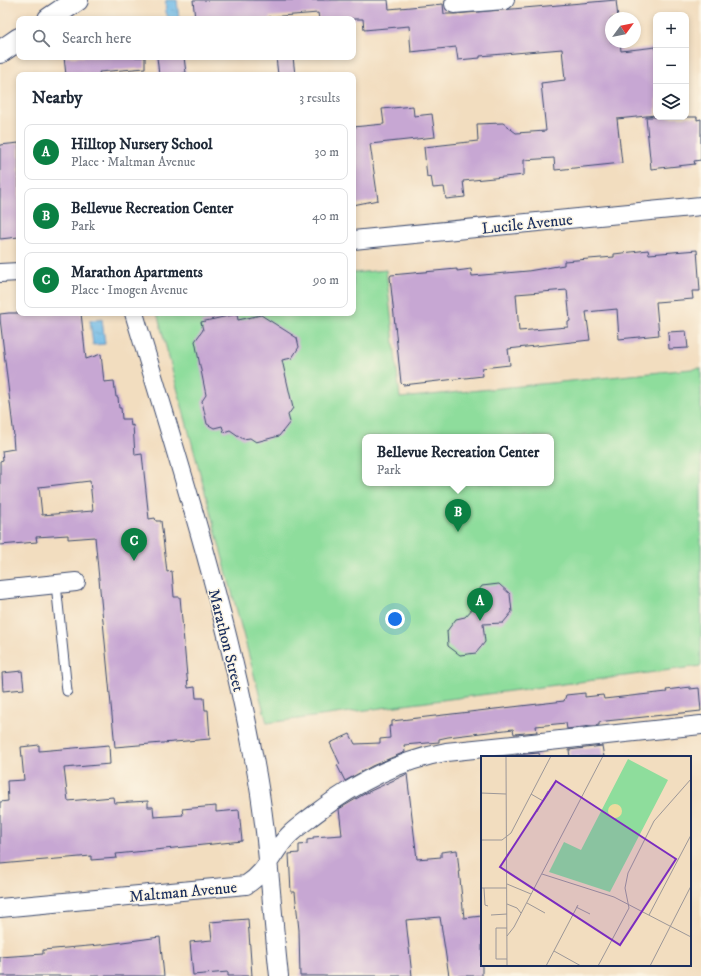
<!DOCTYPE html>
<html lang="en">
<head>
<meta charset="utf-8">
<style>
	body { margin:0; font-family:"IM FELL DW Pica",serif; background:#f6f6f7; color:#1f2937 }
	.controls { position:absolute; right:12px; top:12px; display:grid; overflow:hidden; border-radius:8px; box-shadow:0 2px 6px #0003 }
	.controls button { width:36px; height:36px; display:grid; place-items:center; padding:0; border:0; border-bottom:1px solid #e0e1e3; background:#fff; color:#1f2937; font:20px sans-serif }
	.compass { position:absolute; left:605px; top:12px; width:36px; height:36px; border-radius:50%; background:#fff; box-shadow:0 2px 6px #0003; rotate:57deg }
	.you { position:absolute; left:395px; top:619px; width:14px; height:14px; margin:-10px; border:3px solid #fff; border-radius:50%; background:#1a73e8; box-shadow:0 0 0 6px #1a73e833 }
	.badge { display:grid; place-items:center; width:26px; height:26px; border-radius:50%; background:#0b8043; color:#fff; font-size:13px; font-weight:700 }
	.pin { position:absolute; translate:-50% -33px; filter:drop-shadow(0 1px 2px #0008) }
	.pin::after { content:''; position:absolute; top:21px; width:14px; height:12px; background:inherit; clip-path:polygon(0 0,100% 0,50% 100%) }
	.popup { position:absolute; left:362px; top:434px; width:192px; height:52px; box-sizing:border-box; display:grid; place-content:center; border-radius:8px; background:#fff; filter:drop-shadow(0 1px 3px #0005); font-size:13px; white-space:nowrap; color:#747a83 }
	.popup b { font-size:15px; color:#1f2937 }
	.popup::after { content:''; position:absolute; left:50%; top:100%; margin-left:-8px; border:8px solid transparent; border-top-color:#fff }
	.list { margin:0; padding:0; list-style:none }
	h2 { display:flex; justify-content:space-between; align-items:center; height:52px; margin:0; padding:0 16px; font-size:17px }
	h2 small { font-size:13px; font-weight:400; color:#747a83 }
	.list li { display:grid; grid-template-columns:26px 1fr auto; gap:12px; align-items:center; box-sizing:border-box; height:56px; margin:0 8px 8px; padding:0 8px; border:1px solid #e0e1e3; border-radius:8px }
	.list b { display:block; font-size:15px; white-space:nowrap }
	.list p { margin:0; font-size:13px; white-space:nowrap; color:#747a83 }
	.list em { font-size:13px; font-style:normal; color:#747a83 }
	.icon { flex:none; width:22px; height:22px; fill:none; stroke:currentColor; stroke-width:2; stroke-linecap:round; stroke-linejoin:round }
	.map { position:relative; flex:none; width:701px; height:976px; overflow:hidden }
	.search { position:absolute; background:#fff; box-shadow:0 2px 6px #0003; left:16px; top:16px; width:340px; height:44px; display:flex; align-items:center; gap:10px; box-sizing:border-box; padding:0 14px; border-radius:8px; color:#747a83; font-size:15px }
	.panel { position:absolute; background:#fff; box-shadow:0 2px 6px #0003; left:16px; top:72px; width:340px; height:244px; border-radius:8px }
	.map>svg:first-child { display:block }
</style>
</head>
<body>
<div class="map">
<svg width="701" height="976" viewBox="0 0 701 976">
	<defs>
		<pattern id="water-ripples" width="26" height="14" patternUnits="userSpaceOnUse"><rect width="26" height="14" fill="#6ebae7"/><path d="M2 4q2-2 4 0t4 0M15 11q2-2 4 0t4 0" fill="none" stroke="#5a98be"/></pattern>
	</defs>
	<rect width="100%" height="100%" fill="#fcf5e5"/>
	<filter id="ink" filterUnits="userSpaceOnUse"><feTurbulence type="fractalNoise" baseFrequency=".025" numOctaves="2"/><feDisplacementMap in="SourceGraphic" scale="8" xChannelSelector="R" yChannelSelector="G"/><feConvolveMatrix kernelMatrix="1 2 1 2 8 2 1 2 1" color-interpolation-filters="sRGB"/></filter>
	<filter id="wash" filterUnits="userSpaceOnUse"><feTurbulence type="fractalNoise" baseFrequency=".012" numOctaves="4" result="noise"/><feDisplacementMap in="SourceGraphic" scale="16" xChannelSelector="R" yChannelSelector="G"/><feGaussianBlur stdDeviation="0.9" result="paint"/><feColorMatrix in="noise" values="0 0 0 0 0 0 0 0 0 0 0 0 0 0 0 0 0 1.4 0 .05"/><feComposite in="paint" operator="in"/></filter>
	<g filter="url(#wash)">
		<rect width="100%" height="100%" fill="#f2ddbf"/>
		<path fill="#8edd9c" stroke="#54867d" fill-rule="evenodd" d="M 386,270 L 400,398 L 701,368 L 701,666 L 267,723 L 157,313 L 353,313 L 353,273 ZM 365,437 L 551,437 L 551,483 L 365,483 Z"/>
		<path fill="url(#water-ripples)" stroke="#4474a2" d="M 166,0 L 177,0 L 179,19 L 169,19 C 165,13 165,7 166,0 Z
			M 102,319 L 105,344 L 93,345 L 90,320 Z"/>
		<g id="blocks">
			<path fill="#c7a7d3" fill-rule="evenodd" d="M 193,0 L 388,0 L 389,9 L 443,4 L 444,14 L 455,14 L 616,0 L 618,18 L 611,18 L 611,42 L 620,42 L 621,51 L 656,47 L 656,115 L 617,119 L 622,163 L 555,170 L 554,158 L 524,160 L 524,175 L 463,181 L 465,197 L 446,199 L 444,187 L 433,188 L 431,176 L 427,177 L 424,147 L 478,141 L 477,124 L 503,123 L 516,133 L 546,131 L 541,83 L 565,80 L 562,49 L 480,56 L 480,58 L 458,60 L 456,47 L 411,52 L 409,26 L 364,30 L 363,19 L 319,19 L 318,13 L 269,17 L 270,19 L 195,19 Z
				M 64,57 L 145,57 L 145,68 L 99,72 L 100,75 L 66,75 Z
				M 157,57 L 184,57 L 186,73 L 183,73 L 183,75 L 159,75 Z
				M 276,57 L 293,57 L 295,75 L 278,75 Z
				M 413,106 L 414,116 L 432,114 L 435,137 L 370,144 L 378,200 L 353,205 L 353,127 L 384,124 L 382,109 Z
				M 646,117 L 697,117 L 697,120 L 701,119 L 701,160 L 694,161 L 695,164 L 651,169 Z
				M 19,143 L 19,237 L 0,239 L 0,145 Z
				M 648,250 L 649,254 L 697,250 L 700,291 L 692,291 L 693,299 L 656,302 L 659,335 L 619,339 L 617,309 L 586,312 L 590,340 L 508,349 L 510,365 L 482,368 L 483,376 L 403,385 L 401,383 L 390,277 L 391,275 L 457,269 L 457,271 L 471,269 L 472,276 L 528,271 L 564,265 L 564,261 L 614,257 L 614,254 ZM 567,290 L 570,321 L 568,322 L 568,327 L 519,331 L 516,294 Z
				M 9,313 L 81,313 L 86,359 L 101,354 L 104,382 L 114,381 L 116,397 L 118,397 L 119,408 L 121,408 L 122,419 L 130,419 L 131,426 L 133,425 L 135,455 L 142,454 L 149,519 L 155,518 L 156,521 L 161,521 L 167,572 L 172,571 L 174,597 L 180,597 L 188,688 L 195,687 L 196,698 L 204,698 L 205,710 L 208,710 L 210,739 L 115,747 L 95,537 L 68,539 L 68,535 L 36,537 L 37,542 L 0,545 L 0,461 L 3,460 L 2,451 L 14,449 L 13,436 L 14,436 L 0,319 L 0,314 ZM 90,481 L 93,511 L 42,515 L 39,487 Z
				M 237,314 L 238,320 L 261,315 L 297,338 L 299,347 L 292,358 L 282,360 L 293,408 L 288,415 L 290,422 L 279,436 L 256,442 L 250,438 L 243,439 L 230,430 L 224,432 L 222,426 L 214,428 L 207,424 L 202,401 L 206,395 L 195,341 L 203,330 L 201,322 Z
				M 686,331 L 688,348 L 669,349 L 668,332 Z
				M 499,584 L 510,594 L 512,612 L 503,623 L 483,624 L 485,642 L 476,653 L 460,655 L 448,646 L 447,631 L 456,619 L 465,617 L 474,607 L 473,598 L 482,586 Z
				M 22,671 L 24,689 L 3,691 L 2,673 Z
				M 690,687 L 690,689 L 699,688 L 701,711 L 606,721 L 599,722 L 599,725 L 567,729 L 566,723 L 536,726 L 537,732 L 514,734 L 513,729 L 448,737 L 439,739 L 439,742 L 404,745 L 405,752 L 372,766 L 345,781 L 337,765 L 340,764 L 330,743 L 350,734 L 355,744 L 380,743 L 380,739 L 390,738 L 389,726 L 392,726 L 392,721 L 564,701 L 566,695 L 585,693 L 585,697 L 603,695 L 604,699 L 667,692 L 666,690 Z
				M 39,745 L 39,751 L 109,745 L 110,764 L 64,768 L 68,801 L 113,797 L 114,803 L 148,801 L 148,807 L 153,807 L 154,817 L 183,815 L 182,809 L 216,806 L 216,812 L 239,810 L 242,841 L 116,854 L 117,858 L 91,860 L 91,856 L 0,864 L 0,802 L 8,801 L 7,781 L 24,780 L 21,747 Z
				M 602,746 L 604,757 L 570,757 L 569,750 Z
				M 539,753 L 540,757 L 516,757 L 516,755 Z
				M 407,774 L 417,859 L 441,857 L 441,852 L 457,850 L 464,918 L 482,916 L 482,976 L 449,976 L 440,917 L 406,920 L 412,976 L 300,976 L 299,930 L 295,892 L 291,892 L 289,854 L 299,853 L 299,845 L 307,844 L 307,840 L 313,839 L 313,837 L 342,835 L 339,809 L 366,793 Z
				M 248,919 L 252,976 L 228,976 L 228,972 L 193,975 L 190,942 L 212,940 L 210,922 Z
				M 160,937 L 164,976 L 0,976 L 0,957 L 43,954 L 43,950 L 100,945 Z"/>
		</g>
	</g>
	<g filter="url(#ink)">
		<use href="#blocks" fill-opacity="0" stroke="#3b496d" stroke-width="1"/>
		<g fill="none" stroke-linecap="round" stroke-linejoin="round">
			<g stroke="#3b496d" stroke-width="11">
				<path id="service" d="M 56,584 L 67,691"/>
			</g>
			<g stroke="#3b496d" stroke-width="20">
				<path id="minor" d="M 454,4 L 505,0
					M 353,240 L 701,206
					M 0,273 L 19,272
					M 134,313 C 178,460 226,607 254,759 C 268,830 271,904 279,976
					M 0,590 L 76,582
					M 0,908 L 246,885 C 267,872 272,852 289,835 C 297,827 306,821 315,814 C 354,784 397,761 446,752 L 701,725"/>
			</g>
			<g stroke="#3b496d" stroke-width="24">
				<path id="tertiary" d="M 49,19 L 77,0
					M 0,52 L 19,39"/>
			</g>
			<use href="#service" stroke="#fff" stroke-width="9"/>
			<use href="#minor" stroke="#fff" stroke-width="18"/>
			<use href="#tertiary" stroke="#fff" stroke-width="22"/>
		</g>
	</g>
	<g text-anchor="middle" stroke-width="3" stroke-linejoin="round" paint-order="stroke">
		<g font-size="16" fill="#1b2f5e" stroke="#fcf5e5">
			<text transform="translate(527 223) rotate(-6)" y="6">Lucile Avenue</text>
			<text transform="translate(227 640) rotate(76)" y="6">Marathon Street</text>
			<text transform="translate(183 891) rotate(-5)" y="6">Maltman Avenue</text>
		</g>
	</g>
	<g transform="translate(481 756)">
		<rect width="210" height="210" fill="#f2ddbf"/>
		<path d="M 147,3 L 187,24 L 129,136 L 68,116 L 83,86 L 100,94 Z" fill="#8edd9c"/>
		<path d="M127 55a7 7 0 1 1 14 0a7 7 0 1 1-14 0Z" fill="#eeda9e"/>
		<path fill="none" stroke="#9c9798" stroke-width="1" d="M 25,0 L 26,210M 0,37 L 25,38M 50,38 L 62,45M 56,56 L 67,35M 0,84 L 21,84 L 30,77 L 70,0M 61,118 L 133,141 L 210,181M 26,128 L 50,138M 0,132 L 26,132M 3,132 L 4,149 L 7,150M 46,147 L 64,157M 26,148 L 36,152 L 40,157M 95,151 L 109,158M 10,159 L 26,158M 168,159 L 210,79M 26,180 L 33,171 L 122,0M 73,195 L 100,210M 26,203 L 15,203 L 15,172 L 26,172M 65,210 L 97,149M 117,210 L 148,152 L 144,132 L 147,117 L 173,65 L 210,23M 169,210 L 210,130"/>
		<path fill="#7b2cbf" fill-opacity="0.15" stroke="#7b2cbf" stroke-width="2" d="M 75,25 L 195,103 L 139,189 L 19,111 Z"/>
		<rect width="210" height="210" fill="none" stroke="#1b2f5e" stroke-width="2"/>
	</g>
</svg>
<div class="controls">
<button>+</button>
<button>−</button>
<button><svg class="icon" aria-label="layers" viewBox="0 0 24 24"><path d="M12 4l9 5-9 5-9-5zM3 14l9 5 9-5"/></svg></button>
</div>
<svg class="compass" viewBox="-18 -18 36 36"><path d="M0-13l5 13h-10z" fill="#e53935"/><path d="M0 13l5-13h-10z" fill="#747a83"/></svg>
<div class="you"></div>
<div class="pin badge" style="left:480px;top:621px">A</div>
<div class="pin badge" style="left:458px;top:532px">B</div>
<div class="popup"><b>Bellevue Recreation Center</b>Park</div>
<div class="pin badge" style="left:134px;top:561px">C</div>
<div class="search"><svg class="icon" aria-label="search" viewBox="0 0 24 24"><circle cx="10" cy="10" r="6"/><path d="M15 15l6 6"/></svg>Search here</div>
<section class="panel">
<h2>Nearby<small>3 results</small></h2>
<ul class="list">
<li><span class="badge">A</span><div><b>Hilltop Nursery School</b><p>Place · Maltman Avenue</p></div><em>30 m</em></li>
<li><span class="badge">B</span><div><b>Bellevue Recreation Center</b><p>Park</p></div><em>40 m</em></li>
<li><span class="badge">C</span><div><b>Marathon Apartments</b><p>Place · Imogen Avenue</p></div><em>90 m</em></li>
</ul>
</section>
</div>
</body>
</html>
